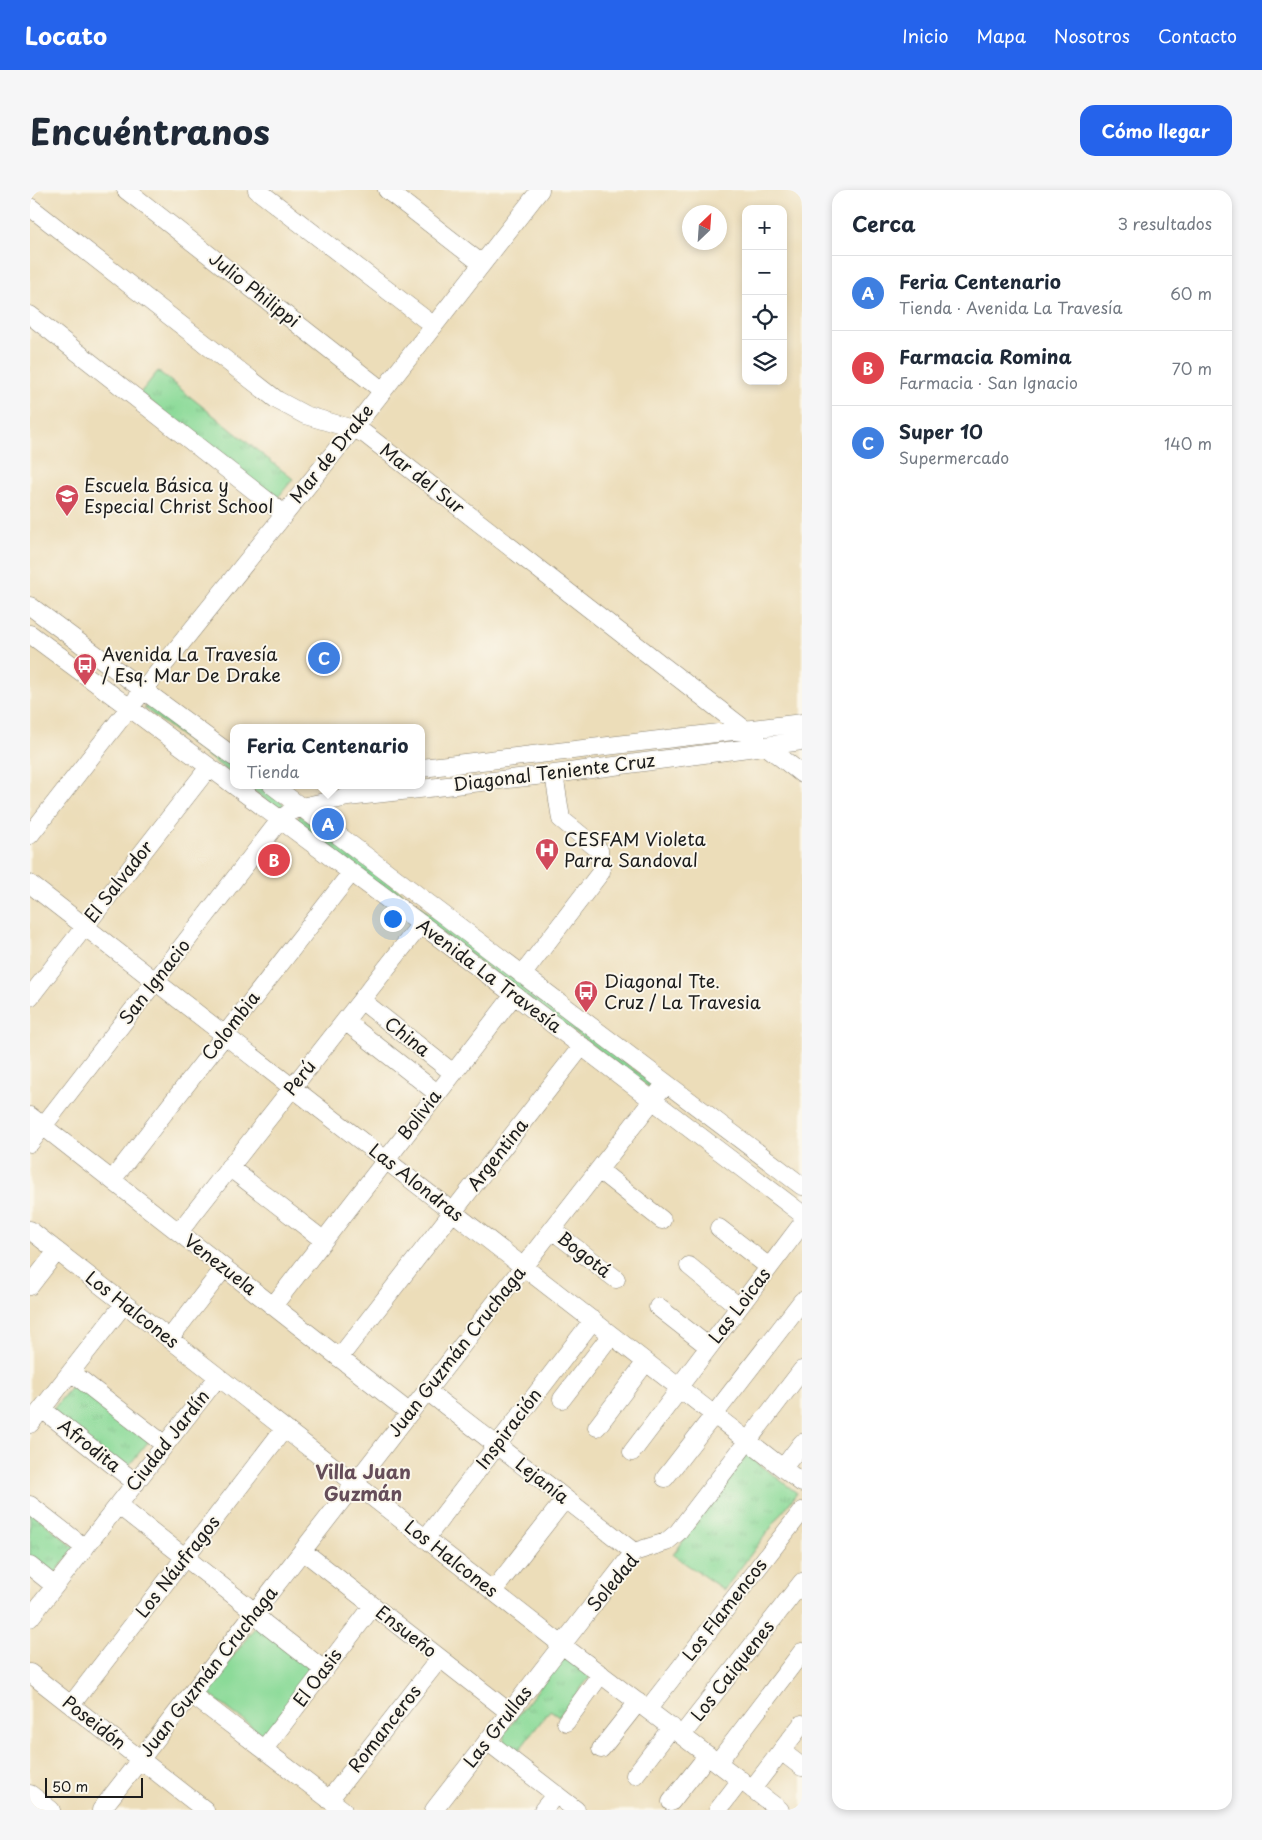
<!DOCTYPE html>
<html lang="es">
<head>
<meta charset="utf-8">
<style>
	body { margin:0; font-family:"Playpen Sans",sans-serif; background:#f6f6f7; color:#1f2937 }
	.controls { position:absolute; right:15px; top:15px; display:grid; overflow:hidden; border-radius:10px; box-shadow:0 2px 8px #0003 }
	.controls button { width:45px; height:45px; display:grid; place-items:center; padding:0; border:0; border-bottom:1px solid #e0e1e3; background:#fff; color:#1f2937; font:25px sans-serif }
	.compass { position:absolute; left:652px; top:15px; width:45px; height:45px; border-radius:50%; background:#fff; box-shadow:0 2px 8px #0003; rotate:25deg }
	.scale { position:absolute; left:15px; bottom:12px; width:98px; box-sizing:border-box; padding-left:5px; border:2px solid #1c1c1c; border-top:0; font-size:14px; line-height:18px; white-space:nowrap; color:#1c1c1c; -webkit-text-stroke:4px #fbf7ec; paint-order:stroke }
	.you { position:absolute; left:362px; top:728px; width:18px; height:18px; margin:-12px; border:4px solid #fff; border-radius:50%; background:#1a73e8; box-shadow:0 0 0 8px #1a73e833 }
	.badge { display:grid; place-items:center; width:32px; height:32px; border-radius:50%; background:#2563eb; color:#fff; font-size:16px; font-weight:700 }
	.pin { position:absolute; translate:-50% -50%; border:2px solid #fff; box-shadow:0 1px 5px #0006 }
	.popup { position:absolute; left:200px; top:534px; width:195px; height:65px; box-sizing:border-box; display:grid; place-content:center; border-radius:10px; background:#fff; filter:drop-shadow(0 1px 4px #0005); font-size:16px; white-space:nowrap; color:#747a83 }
	.popup b { font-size:19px; color:#1f2937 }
	.popup::after { content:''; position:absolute; left:50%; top:100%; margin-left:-10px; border:10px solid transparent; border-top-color:#fff }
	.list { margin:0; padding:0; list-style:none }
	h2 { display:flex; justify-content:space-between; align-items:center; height:65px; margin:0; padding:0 20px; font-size:21px }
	h2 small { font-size:16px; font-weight:400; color:#747a83 }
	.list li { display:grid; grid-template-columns:32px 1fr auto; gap:15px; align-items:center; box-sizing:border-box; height:75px; padding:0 20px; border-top:1px solid #e0e1e3 }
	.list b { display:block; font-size:19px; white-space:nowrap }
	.list p { margin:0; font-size:16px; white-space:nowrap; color:#747a83 }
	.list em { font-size:16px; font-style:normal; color:#747a83 }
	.icon { flex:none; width:28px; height:28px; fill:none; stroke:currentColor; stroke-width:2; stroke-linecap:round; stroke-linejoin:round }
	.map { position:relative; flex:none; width:772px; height:1620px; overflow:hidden; border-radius:15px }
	header { display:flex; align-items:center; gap:30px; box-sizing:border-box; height:70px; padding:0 25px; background:#2563eb; color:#fff }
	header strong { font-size:24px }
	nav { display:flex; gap:28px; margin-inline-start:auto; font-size:18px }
	.intro { display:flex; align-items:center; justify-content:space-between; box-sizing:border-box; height:120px; padding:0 30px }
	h1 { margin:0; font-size:35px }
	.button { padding:12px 22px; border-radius:15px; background:#2563eb; color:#fff; font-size:18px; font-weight:700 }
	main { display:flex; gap:30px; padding:0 30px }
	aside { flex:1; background:#fff; border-radius:15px; box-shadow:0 2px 8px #0003 }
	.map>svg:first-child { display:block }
</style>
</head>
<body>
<header>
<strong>Locato</strong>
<nav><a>Inicio</a><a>Mapa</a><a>Nosotros</a><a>Contacto</a></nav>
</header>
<div class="intro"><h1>Encuéntranos</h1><a class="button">Cómo llegar</a></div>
<main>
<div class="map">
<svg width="772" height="1620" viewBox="0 0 772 1620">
	<defs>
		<pattern id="grass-tufts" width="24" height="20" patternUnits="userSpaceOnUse" patternTransform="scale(1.25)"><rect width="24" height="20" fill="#8bda98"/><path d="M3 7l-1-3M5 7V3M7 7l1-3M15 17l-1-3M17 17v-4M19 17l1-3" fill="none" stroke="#77ba82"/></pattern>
	</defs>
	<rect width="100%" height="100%" fill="#fbf7ec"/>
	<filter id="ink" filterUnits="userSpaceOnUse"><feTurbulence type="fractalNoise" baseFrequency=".02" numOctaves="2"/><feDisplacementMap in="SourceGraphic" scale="10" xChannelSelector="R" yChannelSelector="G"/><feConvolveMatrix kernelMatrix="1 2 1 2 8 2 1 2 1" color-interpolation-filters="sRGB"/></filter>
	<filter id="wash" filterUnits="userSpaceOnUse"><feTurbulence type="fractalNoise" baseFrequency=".0096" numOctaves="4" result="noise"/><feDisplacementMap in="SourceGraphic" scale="20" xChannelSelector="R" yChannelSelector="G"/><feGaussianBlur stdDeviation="1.12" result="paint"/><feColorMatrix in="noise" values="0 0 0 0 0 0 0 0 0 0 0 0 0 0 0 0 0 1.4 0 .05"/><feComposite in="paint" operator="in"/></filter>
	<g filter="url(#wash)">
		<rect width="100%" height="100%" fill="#ecddb9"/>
		<path fill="url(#grass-tufts)" stroke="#547b5a" d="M 128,181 L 263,289 L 245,311 L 110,203 Z
			M 120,512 L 204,576 L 204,586 L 114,518 Z
			M 216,595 L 229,595 L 255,615 L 250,621 Z
			M 270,625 L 625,895 L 621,899 L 265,634 Z
			M 46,1191 L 119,1251 L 91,1285 L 16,1228 Z
			M 716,1264 L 767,1303 L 694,1400 L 643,1365 Z
			M 0,1321 L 45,1358 L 22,1387 L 0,1369 Z
			M 534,1466 L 560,1487 L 529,1526 L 520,1520 L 486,1564 L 474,1555 L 474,1543 Z"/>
		<path fill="#8bda98" stroke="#547b5a" d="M 226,1436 L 284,1480 L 234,1546 L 176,1502 Z"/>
	</g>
	<g filter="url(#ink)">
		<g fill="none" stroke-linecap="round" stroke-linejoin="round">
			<g stroke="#847c6a" stroke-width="19">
				<path id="minor" d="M 96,0 L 353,201
					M 227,0 L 404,136
					M 357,0 L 452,74
					M 0,17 L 247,210 L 275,225 L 323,239 L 335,244 L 772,584
					M 0,125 L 254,324
					M 0,416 L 204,567
					M 0,444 L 391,734 L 772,1024
					M 392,578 L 772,533
					M 242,595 L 772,996
					M 0,645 L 92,527 L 323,239 L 510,0
					M 0,694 L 772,1293
					M 492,785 L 571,682 L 569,660 L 531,629 L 524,584
					M 0,807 L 179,577
					M 331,810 L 423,883
					M 315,831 L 407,903
					M 0,926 L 380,1223
					M 0,953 L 250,630 L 260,622 L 271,617 L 318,607 L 524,584 L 772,551
					M 199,977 L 293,1050
					M 569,980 L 632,1030
					M 82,990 L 321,683
					M 689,1038 L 739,1077
					M 0,1040 L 532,1455 L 750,1620
					M 522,1040 L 586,1089
					M 149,1042 L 391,734
					M 659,1076 L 709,1117
					M 0,1096 L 27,1061
					M 243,1116 L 484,805
					M 628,1117 L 679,1157
					M 139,1149 L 194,1078
					M 309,1168 L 552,856
					M 41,1182 L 135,1255
					M 397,1201 L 604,1362
					M 532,1209 L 581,1145
					M 12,1219 L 106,1293
					M 0,1234 L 94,1114
					M 567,1237 L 616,1172
					M 602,1262 L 643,1208 L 654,1190 L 772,1034
					M 753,1278 L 772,1253
					M 635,1288 L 772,1111
					M 0,1315 L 55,1358
					M 88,1315 L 216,1415 L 235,1434 L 294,1480
					M 395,1349 L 563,1130
					M 273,1361 L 479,1522
					M 0,1376 L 25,1396
					M 463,1401 L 535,1309
					M 0,1428 L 188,1187
					M 0,1483 L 175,1620
					M 161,1504 L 313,1620
					M 41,1515 L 254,1239
					M 618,1519 L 772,1321
					M 536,1532 L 571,1484
					M 652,1545 L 772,1392
					M 457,1551 L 546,1620
					M 234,1559 L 343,1416
					M 571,1559 L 608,1512
					M 751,1561 L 772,1577
					M 688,1572 L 772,1462
					M 605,1585 L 642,1537
					M 722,1599 L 772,1534
					M 0,1604 L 21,1620
					M 299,1610 L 410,1468
					M 641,1612 L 678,1565
					M 71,1620 L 636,893
					M 404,1620 L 604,1362 L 636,1352 L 648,1342 L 772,1180
					M 513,1620 L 526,1604
					M 688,1620 L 711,1590"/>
			</g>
			<use href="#minor" stroke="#fff" stroke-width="18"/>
		</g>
	</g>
	<defs>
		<g id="school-pin" transform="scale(1.25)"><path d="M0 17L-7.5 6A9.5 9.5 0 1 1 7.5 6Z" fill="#d1495b" stroke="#fbf7ec"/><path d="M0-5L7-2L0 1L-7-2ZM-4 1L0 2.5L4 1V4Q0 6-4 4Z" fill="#fff"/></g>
		<g id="bus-pin" transform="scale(1.25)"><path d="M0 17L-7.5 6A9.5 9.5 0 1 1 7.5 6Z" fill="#d1495b" stroke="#fbf7ec"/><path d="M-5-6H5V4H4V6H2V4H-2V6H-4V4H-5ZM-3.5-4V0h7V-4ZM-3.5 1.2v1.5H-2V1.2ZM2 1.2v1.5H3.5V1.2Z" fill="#fff"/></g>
		<g id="hospital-pin" transform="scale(1.25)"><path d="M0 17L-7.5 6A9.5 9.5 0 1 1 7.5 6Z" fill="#d1495b" stroke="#fbf7ec"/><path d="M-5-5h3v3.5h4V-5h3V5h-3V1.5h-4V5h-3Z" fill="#fff"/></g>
	</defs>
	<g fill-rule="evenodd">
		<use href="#school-pin" x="37" y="306"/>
		<use href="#bus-pin" x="55" y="475"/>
		<use href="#hospital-pin" x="517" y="660"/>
		<use href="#bus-pin" x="556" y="802"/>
	</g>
	<g text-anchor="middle" stroke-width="4" stroke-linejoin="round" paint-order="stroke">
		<g font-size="18" fill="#1c1c1c" stroke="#fbf7ec">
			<text transform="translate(224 100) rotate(38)" y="6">Julio Philippi</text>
			<text transform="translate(302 264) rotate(-51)" y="6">Mar de Drake</text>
			<text transform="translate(392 289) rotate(38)" y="6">Mar del Sur</text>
			<text transform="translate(524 583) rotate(-7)" y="6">Diagonal Teniente Cruz</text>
			<text transform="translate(89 692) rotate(-52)" y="6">El Salvador</text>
			<text transform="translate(459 786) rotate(37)" y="6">Avenida La Travesía</text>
			<text transform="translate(125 792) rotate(-52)" y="6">San Ignacio</text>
			<text transform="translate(201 836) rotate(-52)" y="6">Colombia</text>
			<text transform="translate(377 847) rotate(38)" y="6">China</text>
			<text transform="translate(270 888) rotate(-52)" y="6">Perú</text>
			<text transform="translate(390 925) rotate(-52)" y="6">Bolivia</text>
			<text transform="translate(468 965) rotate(-52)" y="6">Argentina</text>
			<text transform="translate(386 993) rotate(38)" y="6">Las Alondras</text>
			<text transform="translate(554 1065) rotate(38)" y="6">Bogotá</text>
			<text transform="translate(190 1075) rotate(38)" y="6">Venezuela</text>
			<text transform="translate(710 1116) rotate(-53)" y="6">Las Loicas</text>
			<text transform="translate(102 1120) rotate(38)" y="6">Los Halcones</text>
			<text transform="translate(427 1162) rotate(-52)" y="6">Juan Guzmán Cruchaga</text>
			<text transform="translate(479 1239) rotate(-53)" y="6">Inspiración</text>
			<text transform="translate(138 1251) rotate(-52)" y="6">Ciudad Jardín</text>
			<text transform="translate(59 1256) rotate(38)" y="6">Afrodita</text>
			<text transform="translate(512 1291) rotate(38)" y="6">Lejanía</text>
			<text transform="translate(421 1369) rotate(38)" y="6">Los Halcones</text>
			<text transform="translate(148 1377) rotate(-52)" y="6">Los Náufragos</text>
			<text transform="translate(583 1393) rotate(-50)" y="6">Soledad</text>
			<text transform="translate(695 1420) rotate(-52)" y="6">Los Flamencos</text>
			<text transform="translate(376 1442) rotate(38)" y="6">Ensueño</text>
			<text transform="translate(703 1481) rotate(-52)" y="6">Los Caiquenes</text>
			<text transform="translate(179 1482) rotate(-52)" y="6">Juan Guzmán Cruchaga</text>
			<text transform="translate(288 1488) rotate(-53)" y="6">El Oasis</text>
			<text transform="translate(64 1533) rotate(38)" y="6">Poseidón</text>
			<text transform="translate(468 1537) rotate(-52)" y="6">Las Grullas</text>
			<text transform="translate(355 1539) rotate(-52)" y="6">Romanceros</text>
		</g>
		<g font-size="18" fill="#1c1c1c" stroke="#fbf7ec" text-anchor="start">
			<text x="54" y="302">Escuela Básica y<tspan x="54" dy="21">Especial Christ School</tspan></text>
			<text x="72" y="471">Avenida La Travesía<tspan x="72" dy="21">/ Esq. Mar De Drake</tspan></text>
			<text x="534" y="656">CESFAM Violeta<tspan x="534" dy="21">Parra Sandoval</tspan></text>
			<text x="574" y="798">Diagonal Tte.<tspan x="574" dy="21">Cruz / La Travesia</tspan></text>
		</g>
		<g font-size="19" font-weight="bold" fill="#654d59" stroke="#fbf7ec">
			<text x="333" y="1289">Villa Juan<tspan x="333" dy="22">Guzmán</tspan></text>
		</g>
	</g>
</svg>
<div class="controls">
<button>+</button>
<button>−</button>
<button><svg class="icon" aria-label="locate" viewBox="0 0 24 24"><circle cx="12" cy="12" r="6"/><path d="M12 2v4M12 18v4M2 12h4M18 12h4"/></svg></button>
<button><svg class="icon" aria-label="layers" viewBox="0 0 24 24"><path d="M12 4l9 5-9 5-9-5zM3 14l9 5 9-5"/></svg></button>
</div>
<svg class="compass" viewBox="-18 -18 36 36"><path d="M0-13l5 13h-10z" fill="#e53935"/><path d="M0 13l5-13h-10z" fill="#747a83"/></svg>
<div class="scale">50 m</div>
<div class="you"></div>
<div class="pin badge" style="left:298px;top:634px;background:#3f7fe0">A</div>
<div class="popup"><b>Feria Centenario</b>Tienda</div>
<div class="pin badge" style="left:244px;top:670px;background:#e0444e">B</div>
<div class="pin badge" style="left:294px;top:468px;background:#3f7fe0">C</div>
</div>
<aside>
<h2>Cerca<small>3 resultados</small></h2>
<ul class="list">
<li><span class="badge" style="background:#3f7fe0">A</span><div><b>Feria Centenario</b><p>Tienda · Avenida La Travesía</p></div><em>60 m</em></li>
<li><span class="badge" style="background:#e0444e">B</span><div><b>Farmacia Romina</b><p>Farmacia · San Ignacio</p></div><em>70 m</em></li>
<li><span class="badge" style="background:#3f7fe0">C</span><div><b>Super 10</b><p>Supermercado</p></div><em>140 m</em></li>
</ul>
</aside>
</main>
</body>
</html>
